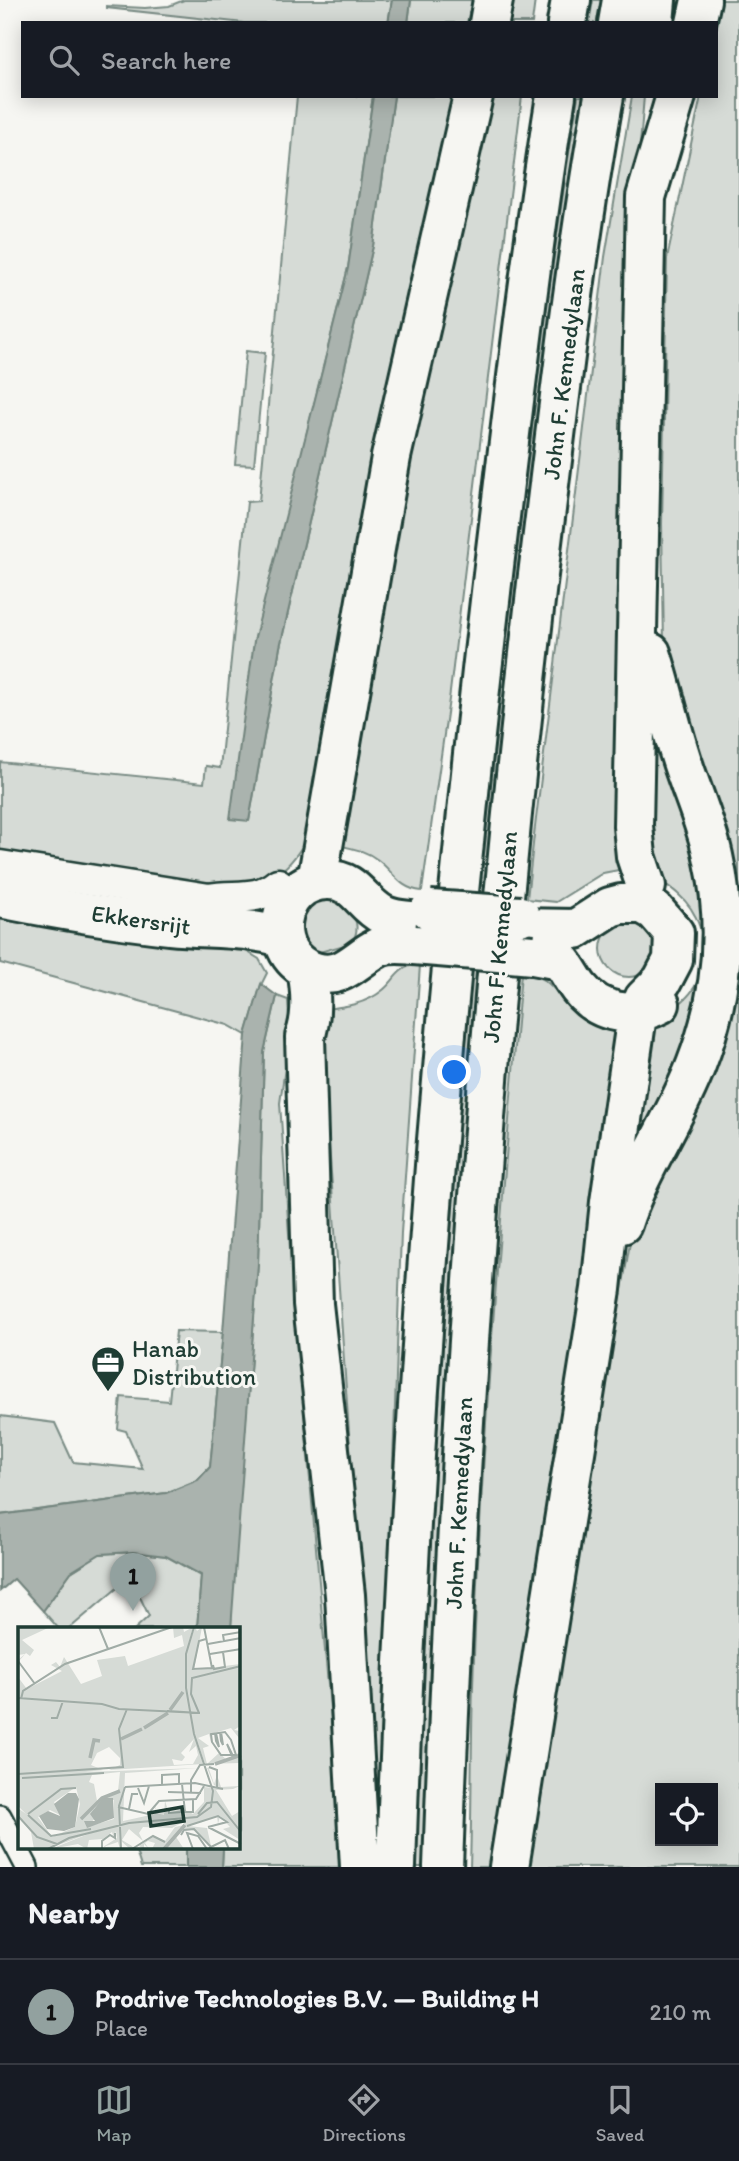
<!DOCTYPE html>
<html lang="en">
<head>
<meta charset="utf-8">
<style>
	body { margin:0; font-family:Itim,sans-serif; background:#20242c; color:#f1f3f6 }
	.controls { position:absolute; right:21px; bottom:21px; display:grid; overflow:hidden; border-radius:0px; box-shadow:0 4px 18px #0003 }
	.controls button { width:63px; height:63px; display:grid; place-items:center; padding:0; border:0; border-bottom:2px solid #363941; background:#171b24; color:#f1f3f6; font:35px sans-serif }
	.you { position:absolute; left:455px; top:1073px; width:24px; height:24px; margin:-18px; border:5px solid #fff; border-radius:50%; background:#1a73e8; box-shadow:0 0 0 10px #1a73e833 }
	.badge { display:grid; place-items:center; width:46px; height:46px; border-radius:50%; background:#92a19f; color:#111; font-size:23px; font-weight:700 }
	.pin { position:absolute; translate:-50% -58px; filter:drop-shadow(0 2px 4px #0008) }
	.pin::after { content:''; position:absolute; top:37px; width:24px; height:21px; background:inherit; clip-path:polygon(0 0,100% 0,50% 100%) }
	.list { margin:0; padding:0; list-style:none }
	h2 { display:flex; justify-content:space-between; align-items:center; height:91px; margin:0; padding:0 28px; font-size:30px }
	h2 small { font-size:23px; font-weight:400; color:#9ea1a6 }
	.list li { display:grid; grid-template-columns:46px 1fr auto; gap:21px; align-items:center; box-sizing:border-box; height:105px; padding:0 28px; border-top:2px solid #363941 }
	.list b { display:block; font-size:26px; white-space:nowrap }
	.list p { margin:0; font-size:23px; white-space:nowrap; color:#9ea1a6 }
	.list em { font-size:23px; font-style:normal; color:#9ea1a6 }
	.icon { flex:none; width:38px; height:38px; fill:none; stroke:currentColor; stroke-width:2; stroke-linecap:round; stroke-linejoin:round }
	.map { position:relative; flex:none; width:739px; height:1867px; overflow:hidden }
	.search { position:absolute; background:#171b24; box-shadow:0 4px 18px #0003; left:21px; right:21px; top:21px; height:77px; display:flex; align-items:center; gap:18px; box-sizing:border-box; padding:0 24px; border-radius:0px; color:#9ea1a6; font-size:26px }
	.sheet { height:196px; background:#171b24 }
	nav { display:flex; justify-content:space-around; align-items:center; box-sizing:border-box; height:98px; border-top:2px solid #363941; background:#171b24; font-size:19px; color:#9ea1a6 }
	nav a { display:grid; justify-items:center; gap:4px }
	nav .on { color:#92a19f }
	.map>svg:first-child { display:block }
</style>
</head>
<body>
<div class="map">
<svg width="739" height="1867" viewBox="0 0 739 1867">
	<rect width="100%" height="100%" fill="#f6f6f2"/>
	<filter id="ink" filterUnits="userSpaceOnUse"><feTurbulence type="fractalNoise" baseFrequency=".0143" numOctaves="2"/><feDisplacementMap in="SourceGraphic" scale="14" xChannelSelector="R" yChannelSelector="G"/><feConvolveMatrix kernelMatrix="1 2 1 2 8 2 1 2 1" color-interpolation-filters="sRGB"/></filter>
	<g filter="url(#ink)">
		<path fill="#d6dbd6" stroke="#7a8c85" stroke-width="2" fill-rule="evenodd" d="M 184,0 L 392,0 L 388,23 L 244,23 L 107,8 L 107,6 L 145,8 L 169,6 Z
			M 411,0 L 472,0 L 467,23 L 408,23 Z
			M 507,0 L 535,0 L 532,23 L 503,23 Z
			M 593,0 L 608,0 L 604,23 L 589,23 Z
			M 722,0 L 739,0 L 739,1867 L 524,1867 L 636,1207 L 720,1021 L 664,645 L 662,524 L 667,259 L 701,96 L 716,96 L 716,27 ZM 660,1788 L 713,1788 L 713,1841 L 660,1841 Z
			M 297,96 L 373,96 L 348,268 L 303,448 L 249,821 L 280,647 L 373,246 L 394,96 L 453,96 L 311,832 C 287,873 277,880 230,890 L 0,855 L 0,762 L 204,783 L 206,766 L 220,768 L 247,502 L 259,501 Z
			M 488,96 L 522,96 L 450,692 L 422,891 C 399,889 395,873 378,860 C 367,851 355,849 342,846 L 386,555 Z
			M 578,96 L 593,96 L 430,1867 L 415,1867 C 420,1673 434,1480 447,1287 C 475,889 515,491 578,96 Z
			M 632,96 L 644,96 L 637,181 L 624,869 L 603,873 L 556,902 L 527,899 L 534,835 L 605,257 Z
			M 246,351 L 265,353 L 254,465 L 235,464 Z
			M 653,671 C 657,702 664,734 674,764 C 685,794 698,824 704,855 C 734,995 675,1082 622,1204 L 647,1039 C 660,1007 695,1008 702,966 C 707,940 699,912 678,894 C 663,880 650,879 645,856 C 631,797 646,730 653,671 Z
			M 339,899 C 353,913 363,923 352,943 L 316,953 C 290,936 299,919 315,900 Z
			M 0,909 L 241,948 L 259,959 L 267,973 L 261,985 L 246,1035 L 228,1025 L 0,963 Z
			M601 949a28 28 0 1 1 56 0a28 28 0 1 1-56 0Z
			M 412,965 L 420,965 L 401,1233 L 379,1867 L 326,1100 L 324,1009 C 345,1007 366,1004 383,990 C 394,981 397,970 412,965 Z
			M 521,973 C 555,978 552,991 573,1011 C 587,1024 601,1029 619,1033 L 499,1867 L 470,1867 C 472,1807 471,1747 473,1687 C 480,1449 502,1210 521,973 Z
			M 277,996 L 288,1000 L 290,1032 L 280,1103 L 291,1263 L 344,1867 L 222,1867 L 223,1848 L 238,1848 L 238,1629 L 231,1629 L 232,1602 L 258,1264 L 264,1052 Z
			M 176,1331 L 223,1332 L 210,1467 L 198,1480 L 166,1493 L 0,1515 L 0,1416 L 55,1423 L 73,1462 L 143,1469 L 126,1431 L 118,1429 L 121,1397 L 169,1401 Z
			M 133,1552 L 166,1556 L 201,1576 L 197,1629 L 135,1629 L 149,1616 L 140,1597 L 122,1584 L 69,1629 L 59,1629 L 43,1611 L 71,1572 L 99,1554 Z
			M 135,1848 L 186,1848 L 186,1867 L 141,1867 Z"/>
		<path fill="#aab3ae" stroke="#72847d" stroke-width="2" d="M 392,0 L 411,0 L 408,23 L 388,23 Z
			M 373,96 L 394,96 L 373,246 L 280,647 L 249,821 L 230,819 L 254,641 L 348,268 Z
			M 261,984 L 277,996 L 264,1052 L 258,1264 L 231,1629 L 197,1629 L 201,1575 L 166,1556 L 133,1552 L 100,1554 L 71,1572 L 43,1611 L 14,1579 L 0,1591 L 0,1515 L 166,1493 L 198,1480 L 210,1467 L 223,1332 L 246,1035 Z
			M 186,1848 L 223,1848 L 222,1867 L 186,1867 Z"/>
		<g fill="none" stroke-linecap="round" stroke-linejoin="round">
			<g stroke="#1f3d34" stroke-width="26">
				<path id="street" d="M 0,1816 L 27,1867"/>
			</g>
			<g stroke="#1f3d34" stroke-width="35">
				<path id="secondary" d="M 0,866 L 209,899 C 234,894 257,902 278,884"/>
			</g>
			<g stroke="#1f3d34" stroke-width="44">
				<path id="highway" d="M 489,23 L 493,0
					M 567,23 L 571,0
					M 618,23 L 622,0
					M 654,23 L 656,0
					M 696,23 L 701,0
					M 317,881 L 391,457 L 473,96
					M 646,886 L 636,856 L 633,826 L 646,197 L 676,96
					M 0,898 C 56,909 113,919 170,925 C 209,929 244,926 282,937
					M 414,945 C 402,944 388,942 377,948 C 355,959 343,980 315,972 C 265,957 274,881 327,880 C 356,879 361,904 383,915 C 397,922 415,921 431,922
					M 533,955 L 560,960 C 568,969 572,979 579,988 C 599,1014 633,1019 660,1004
					M 307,969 C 311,991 313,1015 305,1037 L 313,1304 L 345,1595 L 360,1867
					M 622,1224 C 640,1168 675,1120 696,1065 C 722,998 729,926 713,856 C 706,822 690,788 680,755 C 669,721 662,686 651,653
					M 396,1867 C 410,1432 443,998 494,566 C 513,409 531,252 556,96
					M 443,1867 C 458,1438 487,1010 537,583 C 557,421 575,258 604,96
					M 509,1867 L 601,1289 L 610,1202 L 636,1022 L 644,999 L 662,981 L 673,960 L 674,933 L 655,911 L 643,904 L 621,904 L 610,907 L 576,929 L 517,928"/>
			</g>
			<use href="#street" stroke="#f6f6f2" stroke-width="21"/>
			<use href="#secondary" stroke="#f6f6f2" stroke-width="30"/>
			<use href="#highway" stroke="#f6f6f2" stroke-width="38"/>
			<g stroke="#1f3d34" stroke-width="44" stroke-linecap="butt">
				<path id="highway-bridge" d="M 430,910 L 520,916
					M 414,945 L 533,955"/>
			</g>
			<use href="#highway-bridge" stroke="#f6f6f2" stroke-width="38"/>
		</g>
	</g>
	<defs>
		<g id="office-pin" transform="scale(1.75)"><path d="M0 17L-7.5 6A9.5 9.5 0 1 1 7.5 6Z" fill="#1f3d34" stroke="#f6f6f2"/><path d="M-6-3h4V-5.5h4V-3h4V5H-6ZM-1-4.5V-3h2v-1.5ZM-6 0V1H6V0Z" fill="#fff"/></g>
	</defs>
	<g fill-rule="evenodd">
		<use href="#office-pin" x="108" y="1363"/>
	</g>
	<g text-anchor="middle" stroke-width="6" stroke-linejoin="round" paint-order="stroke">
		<g font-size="24" fill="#1f3d34" stroke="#f6f6f2">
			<text transform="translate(564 374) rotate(-83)" y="8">John F. Kennedylaan</text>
			<text transform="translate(141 920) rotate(8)" y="8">Ekkersrijt</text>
			<text transform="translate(500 937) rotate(-85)" y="8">John F. Kennedylaan</text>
			<text transform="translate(459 1503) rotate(-87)" y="8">John F. Kennedylaan</text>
		</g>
		<g font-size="24" fill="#1f3d34" stroke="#f6f6f2" text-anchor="start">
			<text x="132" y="1357">Hanab<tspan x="132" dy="28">Distribution</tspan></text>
		</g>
	</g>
	<g transform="translate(18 1627)">
		<rect width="222" height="222" fill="#f6f6f2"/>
		<path d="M 32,0 L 4,13 L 16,23 L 12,29 L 8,26 L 1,34 L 0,33 L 7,27 L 0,28 L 0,1 ZM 155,0 L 165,0 L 166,5 L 175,0 L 170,18 L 177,0 L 179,4 L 184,0 L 176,43 L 222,37 L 222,99 L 216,103 L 222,104 L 221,111 L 213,101 L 193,107 L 193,115 L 191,107 L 180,111 L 191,119 L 185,121 L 189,137 L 201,126 L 209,133 L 222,125 L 222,136 L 187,137 L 178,111 L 185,137 L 91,143 L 102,138 L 102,131 L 91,120 L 79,126 L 73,138 L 85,143 L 67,145 L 181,141 L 107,146 L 105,194 L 137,187 L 137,180 L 133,185 L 137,178 L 138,186 L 146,188 L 147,174 L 151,186 L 165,182 L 175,187 L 186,175 L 186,160 L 203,162 L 196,158 L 189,141 L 194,140 L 191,142 L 196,157 L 199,148 L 203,160 L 222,159 L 215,162 L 198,163 L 214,189 L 222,184 L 222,213 L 205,202 L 212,200 L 202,189 L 200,197 L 199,189 L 170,199 L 189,201 L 193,219 L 179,204 L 162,201 L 158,210 L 166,222 L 134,222 L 137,216 L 130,214 L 127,216 L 131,222 L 126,217 L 126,222 L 121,219 L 136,209 L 147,214 L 157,200 L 167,198 L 165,195 L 154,201 L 125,200 L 121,206 L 125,214 L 111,202 L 104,213 L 114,219 L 115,221 L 112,222 L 103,214 L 102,222 L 100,215 L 85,220 L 99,211 L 98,204 L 96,211 L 94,205 L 85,212 L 71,213 L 69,222 L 60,217 L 33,222 L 80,203 L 30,222 L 16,222 L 13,205 L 0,189 L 0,181 L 8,187 L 0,179 L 0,50 L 9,62 L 44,44 L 33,38 L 38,35 L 42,40 L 46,30 L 63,57 L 84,49 L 79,33 L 107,29 L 110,39 L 166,19 L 164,8 L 156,11 ZM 176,112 L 171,125 L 178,119 L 180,128 L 175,137 L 156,138 L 154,132 L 164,134 L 167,130 L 163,126 ZM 102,145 L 100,164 L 79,174 L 76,157 L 71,155 L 74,148 ZM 58,160 L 62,177 L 57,200 L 34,210 L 20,190 L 32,183 L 42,188 L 36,175 ZM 86,171 L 96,173 L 96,192 L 68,200 L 82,187 L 77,187 L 76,180 Z" fill="#d6dbd6" fill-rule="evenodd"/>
		<path d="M 50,166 L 58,166 L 61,172 L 57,200 L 46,204 L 29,202 L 21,189 L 30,184 L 42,189 L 36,177 ZM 85,171 L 95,171 L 96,191 L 69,201 L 66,194 L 77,194 L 72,187 Z" fill="#aab3ae"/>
		<path fill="none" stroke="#aab3ae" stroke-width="3.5" d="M 152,83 L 165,65M 126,101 L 150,86M 103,112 L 124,102M 72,131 L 76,113 L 82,114M 197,137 L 223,128M 63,192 L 84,171 L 102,164M 146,222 L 167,198"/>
		<path fill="none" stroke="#a0aca6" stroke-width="2" d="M 81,0 L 90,22M 186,0 L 194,41 L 175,42 L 181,14 L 188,12M 206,14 L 205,8 L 223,5M 190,17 L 223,11M 192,27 L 223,22M 0,34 L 17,57M 195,38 L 196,42 L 207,40 L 205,25M 0,71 L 84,77 L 101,82 L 182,86 L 149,84M 3,72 L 5,64 L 47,37 L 154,0M 181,86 L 173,67 L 174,51 L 223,39M 33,91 L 39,91 L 45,74M 202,105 L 203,114 L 205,118 L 203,105M 207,105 L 213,113 L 218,128 L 203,128 L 194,115 L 193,107 ZM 197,106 L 198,114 L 201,120 L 198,106M 214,129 L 209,117 L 215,129M 191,140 L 199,143 L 199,161M 0,147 L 105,140 L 101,102 L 109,82M 4,151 L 86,146M 164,157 L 167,185 L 175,185 L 175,173M 144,158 L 144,148 L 161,147 L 161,157M 107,160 L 177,156 L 205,162M 120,161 L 126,176 L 131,159M 150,165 L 183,166M 173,165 L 173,153 L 182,138 L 196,137M 100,180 L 130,187 L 141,174 L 178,172 L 186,159M 151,181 L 151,186 L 163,185 L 164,180M 111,182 L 114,167 L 120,167M 10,187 L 43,162 L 58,161M 180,187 L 189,176 L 199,175 L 223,205M 10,188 L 33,209 L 73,202M 0,189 L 19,210 L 39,217M 169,199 L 200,189 L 209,195 L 190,200M 190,200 L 223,217M 163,208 L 166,203 L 176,202 L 193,220M 84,221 L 84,214 L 92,208 L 97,211 L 97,206M 191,221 L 207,213 L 211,222M 30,222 L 51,211 L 111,196 L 179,190 L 193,180 L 195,164 L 176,107 L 168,61 L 168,27 L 176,0M 103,222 L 101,179 L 107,160M 114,222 L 135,209 L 147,215M 175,222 L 169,206 L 180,209 L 189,222"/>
		<path fill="#1f3d34" fill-opacity="0.15" stroke="#1f3d34" stroke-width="3.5" d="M 164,180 L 166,194 L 133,199 L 131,186 Z"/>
		<rect width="222" height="222" fill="none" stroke="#1f3d34" stroke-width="3.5"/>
	</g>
</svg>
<div class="controls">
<button><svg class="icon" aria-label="locate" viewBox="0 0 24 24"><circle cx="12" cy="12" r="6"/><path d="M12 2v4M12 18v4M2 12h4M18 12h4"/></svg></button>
</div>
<div class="you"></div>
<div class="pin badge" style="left:133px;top:1611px">1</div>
<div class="search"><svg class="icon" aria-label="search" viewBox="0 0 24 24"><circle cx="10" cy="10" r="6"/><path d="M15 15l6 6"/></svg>Search here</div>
</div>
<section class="sheet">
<h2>Nearby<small></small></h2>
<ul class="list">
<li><span class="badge">1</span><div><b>Prodrive Technologies B.V. — Building H</b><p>Place</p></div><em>210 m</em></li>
</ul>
</section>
<nav>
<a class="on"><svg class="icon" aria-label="map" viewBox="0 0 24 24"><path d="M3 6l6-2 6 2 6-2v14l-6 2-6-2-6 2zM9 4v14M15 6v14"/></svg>Map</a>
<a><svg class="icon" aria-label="directions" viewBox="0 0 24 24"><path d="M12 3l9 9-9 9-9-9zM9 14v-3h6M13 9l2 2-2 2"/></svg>Directions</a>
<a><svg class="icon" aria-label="saved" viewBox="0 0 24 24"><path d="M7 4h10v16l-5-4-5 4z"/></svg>Saved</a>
</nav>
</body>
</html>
